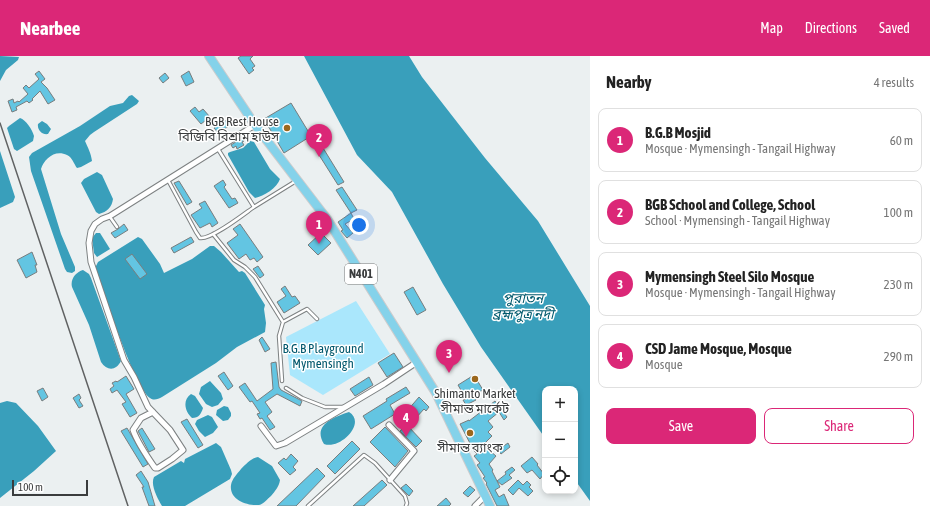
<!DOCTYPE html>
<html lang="en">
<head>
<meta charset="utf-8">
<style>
	body { margin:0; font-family:"Asap Condensed","Noto Sans Bengali",sans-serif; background:#f6f6f6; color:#222 }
	.controls { position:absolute; right:12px; bottom:12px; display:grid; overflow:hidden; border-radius:8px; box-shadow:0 2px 6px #0003 }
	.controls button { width:36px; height:36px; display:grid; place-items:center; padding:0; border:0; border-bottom:1px solid #e0e0e0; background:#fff; color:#222; font:20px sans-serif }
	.scale { position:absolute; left:12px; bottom:10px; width:76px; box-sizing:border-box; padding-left:4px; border:2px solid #3a3c3d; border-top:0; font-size:11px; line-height:14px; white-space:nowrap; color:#3a3c3d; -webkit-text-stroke:3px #fff; paint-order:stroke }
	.you { position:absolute; left:359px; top:169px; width:14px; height:14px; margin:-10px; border:3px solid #fff; border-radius:50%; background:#1a73e8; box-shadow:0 0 0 6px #1a73e833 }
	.badge { display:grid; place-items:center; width:26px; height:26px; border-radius:50%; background:#db2777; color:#fff; font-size:13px; font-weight:700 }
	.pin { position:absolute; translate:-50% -33px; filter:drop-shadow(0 1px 2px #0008) }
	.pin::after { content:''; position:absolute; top:21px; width:14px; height:12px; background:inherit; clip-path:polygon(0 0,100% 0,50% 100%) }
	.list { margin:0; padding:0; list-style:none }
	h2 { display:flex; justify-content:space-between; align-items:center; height:52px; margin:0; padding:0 16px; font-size:17px }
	h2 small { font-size:13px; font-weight:400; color:#767676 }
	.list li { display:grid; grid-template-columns:26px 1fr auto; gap:12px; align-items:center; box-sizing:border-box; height:64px; margin:0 8px 8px; padding:0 8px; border:1px solid #e0e0e0; border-radius:8px }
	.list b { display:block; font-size:15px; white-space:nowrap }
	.list p { margin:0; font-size:13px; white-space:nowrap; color:#767676 }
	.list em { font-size:13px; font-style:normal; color:#767676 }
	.actions { display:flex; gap:8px; padding:12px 16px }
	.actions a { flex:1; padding:9px 0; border:1px solid #db2777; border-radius:8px; text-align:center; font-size:14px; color:#db2777 }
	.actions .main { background:#db2777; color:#fff }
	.icon { flex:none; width:22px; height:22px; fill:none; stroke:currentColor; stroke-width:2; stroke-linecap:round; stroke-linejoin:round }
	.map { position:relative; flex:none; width:590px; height:450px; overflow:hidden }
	header { display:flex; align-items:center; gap:24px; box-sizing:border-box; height:56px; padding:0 20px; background:#db2777; color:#fff }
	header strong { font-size:19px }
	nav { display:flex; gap:22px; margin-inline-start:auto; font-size:14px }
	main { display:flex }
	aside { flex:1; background:#fff }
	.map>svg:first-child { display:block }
</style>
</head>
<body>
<header>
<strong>Nearbee</strong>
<nav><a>Map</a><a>Directions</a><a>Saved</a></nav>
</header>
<main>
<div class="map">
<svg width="590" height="450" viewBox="0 0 590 450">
	<rect width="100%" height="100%" fill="#ebf0f1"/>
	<path fill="#aae7fc" d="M 356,245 L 390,298 L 323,339 L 290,319 L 286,281 Z"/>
	<path fill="#399fbb" d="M 0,0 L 19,1 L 18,4 L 6,14 L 0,25 Z
		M 304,0 L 409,0 L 422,21 L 485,102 L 538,165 L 590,250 L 590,445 L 575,424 L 575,333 L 545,333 L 545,382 L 481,291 L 443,228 L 392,136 L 357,99 Z
		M 132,39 L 139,45 L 137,48 L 94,76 L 90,79 L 85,85 C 88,92 91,97 92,105 L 81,111 L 77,112 C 74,108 72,101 67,99 C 55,93 44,103 41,113 L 61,178 L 75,211 L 75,215 L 72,217 L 67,216 L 65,213 L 31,115 L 29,101 L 32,97 L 80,70 L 110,50 L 123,47 L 129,40 Z
		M 20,62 C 26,64 32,73 34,80 L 33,85 L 17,95 L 14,93 L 7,72 L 9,70 Z
		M 42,65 L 47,68 L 51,73 L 48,78 C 42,79 37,74 38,68 Z
		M 250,85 L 254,86 L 270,113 L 280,123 C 277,132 264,140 255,142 L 249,136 L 228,99 L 228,97 L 230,96 L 243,92 Z
		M 0,95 L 15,141 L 13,146 L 0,152 Z
		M 97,116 L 102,119 L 113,143 C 112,151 107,156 99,158 L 96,156 L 81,127 L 84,123 Z
		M 96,177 L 100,177 L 110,193 L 97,201 L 94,197 L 92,182 Z
		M 138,181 L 142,183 L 160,208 L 164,217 L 192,203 L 210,190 L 214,190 L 221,196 L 239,216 L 242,215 L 245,217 L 265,249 L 264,253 L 266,267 L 265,276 L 237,291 L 216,307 L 162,341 C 158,343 154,345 150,342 C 134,331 104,236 95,212 L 98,206 Z
		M 83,214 L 89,218 L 91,222 L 121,305 C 116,315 107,315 101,306 L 89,269 L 72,231 C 70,223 76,216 83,214 Z
		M 210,325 L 221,337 L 223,343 L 218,349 L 212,351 L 206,348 L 199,338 L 201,331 Z
		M 191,338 L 195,340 L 203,352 C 201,358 199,362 192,362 C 185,356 182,344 191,338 Z
		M 7,345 L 16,347 L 38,370 L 56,395 L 34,415 L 0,442 L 0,347 Z
		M 224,350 L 228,351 L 231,357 L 231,360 L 228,364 L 223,365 L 216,359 L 217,354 Z
		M 349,356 C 367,367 340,394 324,388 C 312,369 334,361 349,356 Z
		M 208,359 L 212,361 L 218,371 L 213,377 L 205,381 L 199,375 L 195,368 L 197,364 Z
		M 216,387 L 221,391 L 231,414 L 232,418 L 230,423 L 185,450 L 162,450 C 158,443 150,429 154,421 L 181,405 L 184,407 L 185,403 Z
		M 258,401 L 272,410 L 280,424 C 279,431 275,435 271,440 C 267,443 264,448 259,449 C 246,450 229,443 231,429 C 232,423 237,418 241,413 C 246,408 251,402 258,401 Z"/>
	<path fill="#63c5e2" stroke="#787d7e" d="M 241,0 L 253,0 L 250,3 L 255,10 L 252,12 L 254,14 L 249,18 L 238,2 Z
		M 39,15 L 45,23 L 41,26 L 47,32 L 55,44 L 48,48 L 40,35 L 32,43 L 33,44 L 29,47 L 27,45 L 16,51 L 17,54 L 12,56 L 8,45 L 13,43 L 14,47 L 18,45 L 19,46 L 28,38 L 23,32 L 26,29 L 29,32 L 39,23 L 35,18 Z
		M 189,15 L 194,26 L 186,30 L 181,20 Z
		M 165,17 L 169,22 L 163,27 L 159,22 Z
		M 291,47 L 311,80 L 284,97 L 264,63 Z
		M 195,51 L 199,56 L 203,53 L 210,61 L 201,68 L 190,55 Z
		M 225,64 L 229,70 L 218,77 L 214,72 Z
		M 242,82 L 244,85 L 242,86 L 244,89 L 237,93 L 236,90 L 233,92 L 231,89 Z
		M 320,87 L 344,126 L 338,129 L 314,91 Z
		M 223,124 L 226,129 L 224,131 L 232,143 L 235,142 L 238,147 L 229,152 L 214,130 Z
		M 179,125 L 192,146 L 187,149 L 174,127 Z
		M 342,131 L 357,154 L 351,157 L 336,134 Z
		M 205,145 L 218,167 L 212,171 L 210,167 L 200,172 L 191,159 L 202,152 L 199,148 Z
		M 351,157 L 354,163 L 345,168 L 353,177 L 347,182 L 341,175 L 343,174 L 338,166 Z
		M 124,168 L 128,174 L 115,182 L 111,177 L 118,173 Z
		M 240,168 L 263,201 L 257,206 L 254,202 L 250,204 L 246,198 L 239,203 L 227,187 L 238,179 L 233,173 Z
		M 321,177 L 331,187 L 318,199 L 308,189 Z
		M 191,181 L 194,186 L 174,197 L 171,192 Z
		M 32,196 L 37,209 L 35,209 L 37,216 L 26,222 L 17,204 Z
		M 132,198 L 147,218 L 140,223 L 125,203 Z
		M 258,210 L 264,219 L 260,222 L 253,213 Z
		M 285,230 L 292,241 L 295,240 L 300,247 L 284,257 L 277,246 L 286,240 L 281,233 Z
		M 413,231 L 426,254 L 417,259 L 404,236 Z
		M 262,281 L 270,293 L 265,296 L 259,284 Z
		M 394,297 L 403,311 L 387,321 L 378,307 Z
		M 276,306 L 279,331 L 281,334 L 302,345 L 300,350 L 277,338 L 265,346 L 272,356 L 267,360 L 275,371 L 270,374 L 262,362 L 260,363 L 257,358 L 260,357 L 252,345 L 250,346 L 239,331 L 245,327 L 257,345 L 273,333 L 271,307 Z
		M 224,316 L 233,330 L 228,334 L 218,320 Z
		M 474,319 L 483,334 L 473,339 L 476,344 L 466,349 L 463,344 L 466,343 L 458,329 Z
		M 126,320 L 134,333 L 126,338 L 137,357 L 130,361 L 122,348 L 126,346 L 117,334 L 112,337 L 110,333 L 114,330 L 112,327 L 116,325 L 117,326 Z
		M 369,321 L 373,329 L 355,340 L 350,333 Z
		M 406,331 L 410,337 L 390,349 L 395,358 L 371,373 L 363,360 L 387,345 L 386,343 Z
		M 43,332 L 48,341 L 42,345 L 37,335 Z
		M 79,338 L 81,342 L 79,344 L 83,350 L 79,352 L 73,342 Z
		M 419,341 L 429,351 L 426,355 L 424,353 L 415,363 L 407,355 Z
		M 495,345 L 507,361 L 504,364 L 499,356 L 488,365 L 493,371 L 488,376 L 492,380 L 483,389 L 496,400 L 489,408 L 493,414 L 492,415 L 500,431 L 495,434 L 499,441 L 504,438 L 509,450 L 497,450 L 486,428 L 487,427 L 483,422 L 485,421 L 477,409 L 480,407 L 474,400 L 477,398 L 474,395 L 460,368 L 469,364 L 469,365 Z
		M 187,363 L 203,389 L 198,392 L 181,366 Z
		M 407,369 L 422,385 L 416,391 L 400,375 Z
		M 385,371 L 408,395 L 395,411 L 370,386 Z
		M 127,372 L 148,408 L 143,411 L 121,375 Z
		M 142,372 L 155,393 L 149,396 L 138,375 Z
		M 352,385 L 360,393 L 335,418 L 327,410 Z
		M 508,387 L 510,391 L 501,398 L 498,394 Z
		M 291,398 L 298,405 L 293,411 L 296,414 L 290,419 L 278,407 L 284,402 L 286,404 Z
		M 532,401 L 538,408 L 537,409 L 544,418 L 540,423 L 532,414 L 527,417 L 521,410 Z
		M 512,411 L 515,414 L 509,419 L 512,422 L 502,429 L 497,425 L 506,418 L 505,416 Z
		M 317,412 L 325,420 L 296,450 L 277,450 Z
		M 141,415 L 148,426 L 155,450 L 149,450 L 142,431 L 144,431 L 136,419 Z
		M 382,424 L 387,429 L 364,450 L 353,450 Z
		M 518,424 L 523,429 L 527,425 L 531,429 L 529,431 L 533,435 L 528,440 L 519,432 L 513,439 L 508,434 Z
		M 406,428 L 413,435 L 409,440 L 401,432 Z
		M 470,430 L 475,434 L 468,441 L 463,437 Z
		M 446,442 L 451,448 L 449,450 L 437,450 Z"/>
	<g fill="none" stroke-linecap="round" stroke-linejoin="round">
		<g stroke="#7d8182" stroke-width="4.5">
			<path id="service" d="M 168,124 L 196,176 L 200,182 C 211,184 244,158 254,151 L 218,93
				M 254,151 L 296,125
				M 110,161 L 117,171
				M 213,178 L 234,204 L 245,211 L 255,221 L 283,266 L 279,280 L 282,325
				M 283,266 L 307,253 L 317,263
				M 286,332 L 302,342 L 325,351 L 344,351
				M 308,450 L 364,399 L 375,407 L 405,440 L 407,447 L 406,450"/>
		</g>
		<g stroke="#7d8182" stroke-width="7">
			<path id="minor" d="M 153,356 L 141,362 L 133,374 C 137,385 148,402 155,412 L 158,412 L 172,403 L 183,394 L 170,374 L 148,351 L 134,321 L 124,304 L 91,206 L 89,187 L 91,175 L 95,168 L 102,163 L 110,160 L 255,69
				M 389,369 L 414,395 L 390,424
				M 261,370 L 276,390 L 285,387 L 384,328 L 417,306
				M 475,450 L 485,440"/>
		</g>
		<g stroke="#cccccd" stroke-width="10">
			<path id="trunk" d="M 209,0 L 255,69 L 327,163 L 436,337 L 490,450"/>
		</g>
		<use href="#service" stroke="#fff" stroke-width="2.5"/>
		<use href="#minor" stroke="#fff" stroke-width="5"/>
		<use href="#trunk" stroke="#84d2ea" stroke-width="8"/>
		<path stroke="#606263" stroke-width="1.5" d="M 0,67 L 128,450"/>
	</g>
	<g fill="#9b671d" stroke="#fff" stroke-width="1.5">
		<circle cx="287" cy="72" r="4"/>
		<circle cx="475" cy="323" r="4"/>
		<circle cx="470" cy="377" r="4"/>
	</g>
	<g text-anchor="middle" stroke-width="3" stroke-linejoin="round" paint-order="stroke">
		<rect fill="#fff" stroke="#757677" stroke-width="1" x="345" y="208" width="32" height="20" rx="3"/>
		<g font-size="12" font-weight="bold" fill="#3a3c3d">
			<text x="361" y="222">N401</text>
		</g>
		<g font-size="13" fill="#3a3c3d" stroke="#fff">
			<text x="279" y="70" text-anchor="end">BGB Rest House<tspan x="279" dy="15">বিজিবি বিশ্রাম হাউস</tspan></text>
			<text x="475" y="342">Shimanto Market<tspan x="475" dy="15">সীমান্ত মার্কেট</tspan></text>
			<text x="470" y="396">সীমান্ত ব্যাংক</text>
		</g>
		<g font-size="13" fill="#00576c" stroke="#fff">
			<text x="323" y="297">B.G.B Playground<tspan x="323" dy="15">Mymensingh</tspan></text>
		</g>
		<g font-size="14" font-style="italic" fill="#00596d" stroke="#fff">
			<text x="523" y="247">পুরাতন<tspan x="523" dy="16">ব্রহ্মপুত্র নদী</tspan></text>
		</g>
	</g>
</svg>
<div class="controls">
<button>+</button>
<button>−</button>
<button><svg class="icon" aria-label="locate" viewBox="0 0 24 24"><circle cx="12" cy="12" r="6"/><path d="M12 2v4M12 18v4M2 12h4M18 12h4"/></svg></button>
</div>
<div class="scale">100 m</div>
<div class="you"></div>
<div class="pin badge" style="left:319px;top:188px">1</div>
<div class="pin badge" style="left:319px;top:101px">2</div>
<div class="pin badge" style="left:449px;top:317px">3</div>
<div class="pin badge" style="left:406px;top:381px">4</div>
</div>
<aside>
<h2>Nearby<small>4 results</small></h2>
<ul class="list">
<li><span class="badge">1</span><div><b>B.G.B Mosjid</b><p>Mosque · Mymensingh - Tangail Highway</p></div><em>60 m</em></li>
<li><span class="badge">2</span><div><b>BGB School and College, School</b><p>School · Mymensingh - Tangail Highway</p></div><em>100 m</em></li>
<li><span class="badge">3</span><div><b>Mymensingh Steel Silo Mosque</b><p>Mosque · Mymensingh - Tangail Highway</p></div><em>230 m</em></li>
<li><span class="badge">4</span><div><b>CSD Jame Mosque, Mosque</b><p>Mosque</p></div><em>290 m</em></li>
</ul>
<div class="actions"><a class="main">Save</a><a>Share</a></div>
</aside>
</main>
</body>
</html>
